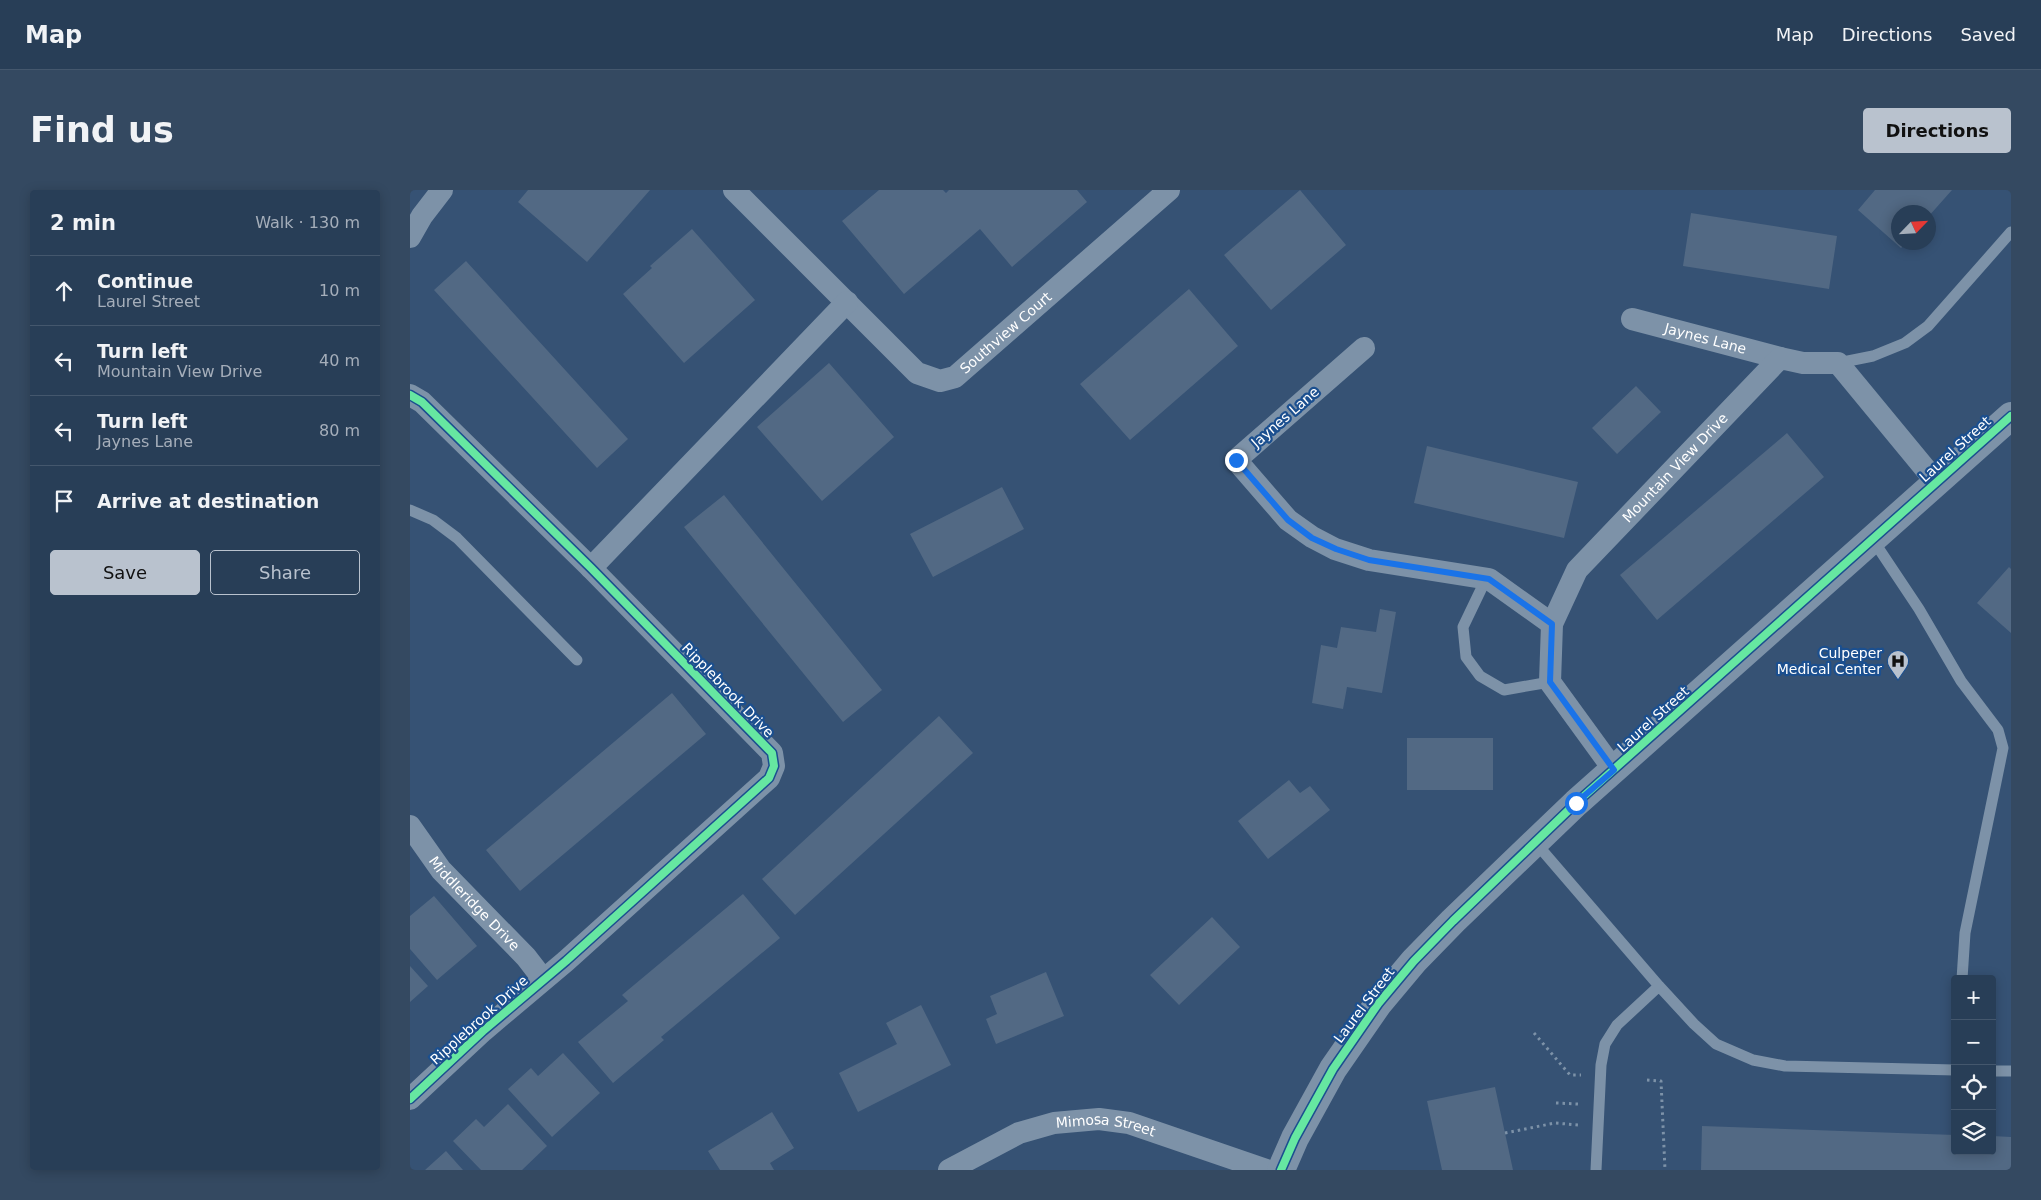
<!DOCTYPE html>
<html lang="en">
<head>
<meta charset="utf-8">
<style>
	body { margin:0; font-family:"DejaVu Sans",sans-serif; background:#344961; color:#f1f3f6 }
	.controls { position:absolute; right:15px; bottom:15px; display:grid; overflow:hidden; border-radius:5px; box-shadow:0 2px 12px #0003 }
	.controls button { width:45px; height:45px; display:grid; place-items:center; padding:0; border:0; border-bottom:1px solid #44576d; background:#283e57; color:#f1f3f6; font:25px sans-serif }
	.compass { position:absolute; left:1481px; top:15px; width:45px; height:45px; border-radius:50%; background:#283e57; box-shadow:0 2px 12px #0003; rotate:65deg }
	.stop { position:absolute; width:15px; height:15px; margin:-11px; border:4px solid #1a73e8; border-radius:50%; background:#fff }
	.stop.end { background:#1a73e8; border-color:#fff; box-shadow:0 1px 5px #0008 }
	.list { margin:0; padding:0; list-style:none }
	h2 { display:flex; justify-content:space-between; align-items:center; height:65px; margin:0; padding:0 20px; font-size:21px }
	h2 small { font-size:16px; font-weight:400; color:#a5aeba }
	.list li { display:grid; grid-template-columns:32px 1fr auto; gap:15px; align-items:center; box-sizing:border-box; height:70px; padding:0 20px; border-top:1px solid #44576d }
	.list b { display:block; font-size:19px; white-space:nowrap }
	.list p { margin:0; font-size:16px; white-space:nowrap; color:#a5aeba }
	.list em { font-size:16px; font-style:normal; color:#a5aeba }
	.actions { display:flex; gap:10px; padding:15px 20px }
	.actions a { flex:1; padding:11px 0; border:1px solid #b9c2ce; border-radius:5px; text-align:center; font-size:18px; color:#b9c2ce }
	.actions .main { background:#b9c2ce; color:#111 }
	.icon { flex:none; width:28px; height:28px; fill:none; stroke:currentColor; stroke-width:2; stroke-linecap:round; stroke-linejoin:round }
	.map { position:relative; flex:none; width:1601px; height:980px; overflow:hidden; border-radius:5px }
	header { display:flex; align-items:center; gap:30px; box-sizing:border-box; height:70px; padding:0 25px; background:#283e57; border-bottom:1px solid #44576d }
	header strong { font-size:24px }
	nav { display:flex; gap:28px; margin-inline-start:auto; font-size:18px }
	.intro { display:flex; align-items:center; justify-content:space-between; box-sizing:border-box; height:120px; padding:0 30px }
	h1 { margin:0; font-size:35px }
	.button { padding:12px 22px; border-radius:5px; background:#b9c2ce; color:#111; font-size:18px; font-weight:700 }
	main { display:flex; gap:30px; padding:0 30px }
	aside { flex:1; background:#283e57; border-radius:5px; box-shadow:0 2px 12px #0003 }
	.map>svg:first-child { display:block }
</style>
</head>
<body>
<header>
<strong>Map</strong>
<nav><a>Map</a><a>Directions</a><a>Saved</a></nav>
</header>
<div class="intro"><h1>Find us</h1><a class="button">Directions</a></div>
<main>
<aside>
<h2>2 min<small>Walk · 130 m</small></h2>
<ul class="list">
<li><svg class="icon" aria-label="ahead" viewBox="0 0 24 24"><path d="M12 20V5M6 11l6-6 6 6"/></svg><div><b>Continue</b><p>Laurel Street</p></div><em>10 m</em></li>
<li><svg class="icon" aria-label="left" viewBox="0 0 24 24"><path d="M17 20v-9H6M10 6l-5 5 5 5"/></svg><div><b>Turn left</b><p>Mountain View Drive</p></div><em>40 m</em></li>
<li><svg class="icon" aria-label="left" viewBox="0 0 24 24"><path d="M17 20v-9H6M10 6l-5 5 5 5"/></svg><div><b>Turn left</b><p>Jaynes Lane</p></div><em>80 m</em></li>
<li><svg class="icon" aria-label="arrive" viewBox="0 0 24 24"><path d="M6 21V4h12l-3 4 3 4H6"/></svg><div><b>Arrive at destination</b></div></li>
</ul>
<div class="actions"><a class="main">Save</a><a>Share</a></div>
</aside>
<div class="map">
<svg width="1601" height="980" viewBox="0 0 1601 980">
	<rect width="100%" height="100%" fill="#365274"/>
	<path fill="#526984" d="M 118,0 L 240,0 L 177,72 L 108,12 Z
		M 469,0 L 533,0 L 536,3 L 539,0 L 667,0 L 677,12 L 602,77 L 570,39 L 494,104 L 432,31 Z
		M 890,0 L 936,55 L 861,120 L 814,65 Z
		M 1465,0 L 1542,0 L 1518,27 L 1518,22 L 1488,22 L 1488,52 L 1497,52 L 1491,58 L 1448,20 Z
		M 1281,23 L 1427,46 L 1419,99 L 1273,76 Z
		M 282,39 L 345,110 L 274,173 L 213,104 L 242,78 L 240,76 Z
		M 56,71 L 218,249 L 187,278 L 24,100 Z
		M 779,99 L 828,156 L 720,250 L 670,194 Z
		M 419,173 L 484,247 L 412,311 L 347,237 Z
		M 1226,196 L 1251,222 L 1207,264 L 1182,238 Z
		M 1377,243 L 1414,287 L 1247,430 L 1210,385 Z
		M 1017,256 L 1168,292 L 1154,348 L 1004,313 Z
		M 592,297 L 614,339 L 523,387 L 500,344 Z
		M 314,305 L 472,500 L 433,532 L 274,337 Z
		M 1599,377 L 1601,379 L 1601,443 L 1567,413 Z
		M 970,419 L 986,422 L 972,503 L 937,497 L 933,519 L 902,513 L 911,455 L 927,458 L 931,437 L 966,442 Z
		M 262,503 L 296,544 L 110,701 L 76,660 Z
		M 529,526 L 563,563 L 385,725 L 352,689 Z
		M 997,548 L 1083,548 L 1083,600 L 997,600 Z
		M 879,590 L 890,603 L 900,596 L 920,620 L 858,669 L 828,631 Z
		M 333,704 L 370,748 L 251,847 L 254,850 L 203,893 L 168,852 L 218,811 L 212,805 Z
		M 24,706 L 67,756 L 27,790 L 0,759 L 0,726 Z
		M 802,727 L 830,757 L 769,815 L 740,785 Z
		M 0,776 L 18,796 L 0,812 Z
		M 636,782 L 654,826 L 586,854 L 576,829 L 587,824 L 580,806 Z
		M 511,815 L 541,875 L 448,922 L 429,883 L 487,854 L 476,833 Z
		M 153,863 L 190,903 L 142,947 L 98,899 L 121,878 L 128,886 Z
		M 1085,897 L 1103,980 L 1032,980 L 1017,911 Z
		M 98,914 L 137,956 L 112,980 L 71,980 L 43,951 L 66,929 L 74,937 Z
		M 362,922 L 384,958 L 360,973 L 364,980 L 310,980 L 298,961 Z
		M 1292,936 L 1545,945 L 1545,961 L 1582,961 L 1582,946 L 1601,947 L 1601,980 L 1291,980 Z
		M 36,961 L 53,980 L 15,980 Z"/>
	<g fill="none" stroke-linecap="round" stroke-linejoin="round">
		<path stroke="#7d92a8" stroke-width="3" stroke-dasharray="2.5 4" stroke-linecap="butt" d="M 1124,843 L 1160,885 L 1171,885
			M 1237,890 L 1251,891 L 1255,980
			M 1146,913 L 1168,914
			M 1095,943 L 1145,933 L 1168,935"/>
		<path stroke="#7d92a8" stroke-width="11" d="M 1428,173 L 1463,166 L 1495,153 L 1518,136 L 1601,42
			M 0,320 L 23,330 L 47,348 L 167,470
			M 1463,350 L 1509,419 L 1551,491 L 1588,540 L 1593,558 L 1555,743 L 1552,789
			M 1076,389 L 1053,437 L 1056,467 L 1070,486 L 1094,500 L 1140,492
			M 1125,652 L 1249,796 L 1284,834 L 1306,854 L 1343,870 L 1375,876 L 1545,880
			M 1582,881 L 1601,881
			M 1186,980 L 1191,875 L 1195,854 L 1207,835 L 1249,796"/>
		<g stroke="#7d92a8" stroke-width="22">
			<path id="s1" d="M 324,0 L 507,183 L 530,191 L 545,187 L 759,0"/>
			<path d="M 0,47 L 12,26 L 32,0"/>
			<path id="s2" d="M 1222,129 L 1370,168"/>
			<path d="M 954,158 L 826,270 L 878,330 L 902,347 L 925,359 L 959,370 L 1079,389 L 1142,434"/>
			<path d="M 0,205 L 12,212 L 181,378 L 362,563 L 364,576 L 359,588 L 156,771 L 73,841 L 0,909"/>
			<path d="M 181,378 L 437,112"/>
			<path id="s3" d="M 1204,580 L 1140,492 L 1142,434 L 1167,380 L 1370,168 L 1393,173 L 1428,173 L 1527,293"/>
			<path id="s4" d="M 0,636 L 31,680 L 116,767 L 133,789"/>
			<path id="s5" d="M 539,980 L 609,943 L 644,933 L 689,929 L 719,933 L 856,980"/>
		</g>
		<path stroke="#7d92a8" stroke-width="28" d="M 871,980 L 885,948 L 923,879 L 968,814 L 1004,771 L 1043,731 L 1166,613 L 1601,226"/>
		<g stroke="#1b4f8f" stroke-width="11">
			<path id="cycleway" d="M 0,205 L 12,212 L 181,378 L 362,563 L 364,576 L 359,588 L 156,771 L 73,841 L 0,909
				M 871,980 L 885,948 L 923,879 L 968,814 L 1004,771 L 1043,731 L 1166,613 L 1601,226"/>
		</g>
		<use href="#cycleway" stroke="#66e7a1" stroke-width="8"/>
	</g>
	<g fill="none" stroke-linecap="round" stroke-linejoin="round">
		<path stroke="#1a73e8" stroke-width="6" d="M 826,270 L 878,330 L 902,348 L 926,359 L 959,370 L 1079,389 L 1142,434 L 1140,492 L 1204,580 L 1166,613"/>
	</g>
	<defs>
		<g id="hospital-pin" transform="scale(1.125)"><path d="M0 17L-7.5 6A9.5 9.5 0 1 1 7.5 6Z" fill="#b9c2ce" stroke="#1b4f8f"/><path d="M-5-5h3v3.5h4V-5h3V5h-3V1.5h-4V5h-3Z" fill="#111"/></g>
	</defs>
	<g fill-rule="evenodd">
		<use href="#hospital-pin" x="1488" y="471"/>
	</g>
	<g text-anchor="middle" stroke-width="4.5" stroke-linejoin="round" paint-order="stroke">
		<g font-size="14" fill="#fff" stroke="#1b4f8f">
			<text dy="5" stroke="none"><textPath href="#s1" startOffset="366">Southview Court</textPath></text>
			<text dy="5" stroke="none"><textPath href="#s2" startOffset="76">Jaynes Lane</textPath></text>
			<text transform="translate(875 227) rotate(-41)" y="5">Jaynes Lane</text>
			<text transform="translate(1545 259) rotate(-42)" y="5">Laurel Street</text>
			<text dy="5" stroke="none"><textPath href="#s3" startOffset="368">Mountain View Drive</textPath></text>
			<text transform="translate(318 500) rotate(46)" y="5">Ripplebrook Drive</text>
			<text transform="translate(1243 529) rotate(-42)" y="5">Laurel Street</text>
			<text dy="5" stroke="none"><textPath href="#s4" startOffset="101">Middleridge Drive</textPath></text>
			<text transform="translate(954 815) rotate(-53)" y="5">Laurel Street</text>
			<text transform="translate(69 830) rotate(-42)" y="5">Ripplebrook Drive</text>
			<text dy="5" stroke="none"><textPath href="#s5" startOffset="168">Mimosa Street</textPath></text>
		</g>
		<g font-size="14" fill="#fff" stroke="#1b4f8f" text-anchor="end">
			<text x="1472" y="468">Culpeper<tspan x="1472" dy="16">Medical Center</tspan></text>
		</g>
	</g>
</svg>
<div class="controls">
<button>+</button>
<button>−</button>
<button><svg class="icon" aria-label="locate" viewBox="0 0 24 24"><circle cx="12" cy="12" r="6"/><path d="M12 2v4M12 18v4M2 12h4M18 12h4"/></svg></button>
<button><svg class="icon" aria-label="layers" viewBox="0 0 24 24"><path d="M12 4l9 5-9 5-9-5zM3 14l9 5 9-5"/></svg></button>
</div>
<svg class="compass" viewBox="-18 -18 36 36"><path d="M0-13l5 13h-10z" fill="#e53935"/><path d="M0 13l5-13h-10z" fill="#a5aeba"/></svg>
<div class="stop" style="left:1166px;top:613px"></div>
<div class="stop end" style="left:826px;top:270px"></div>
</div>
</main>
</body>
</html>
